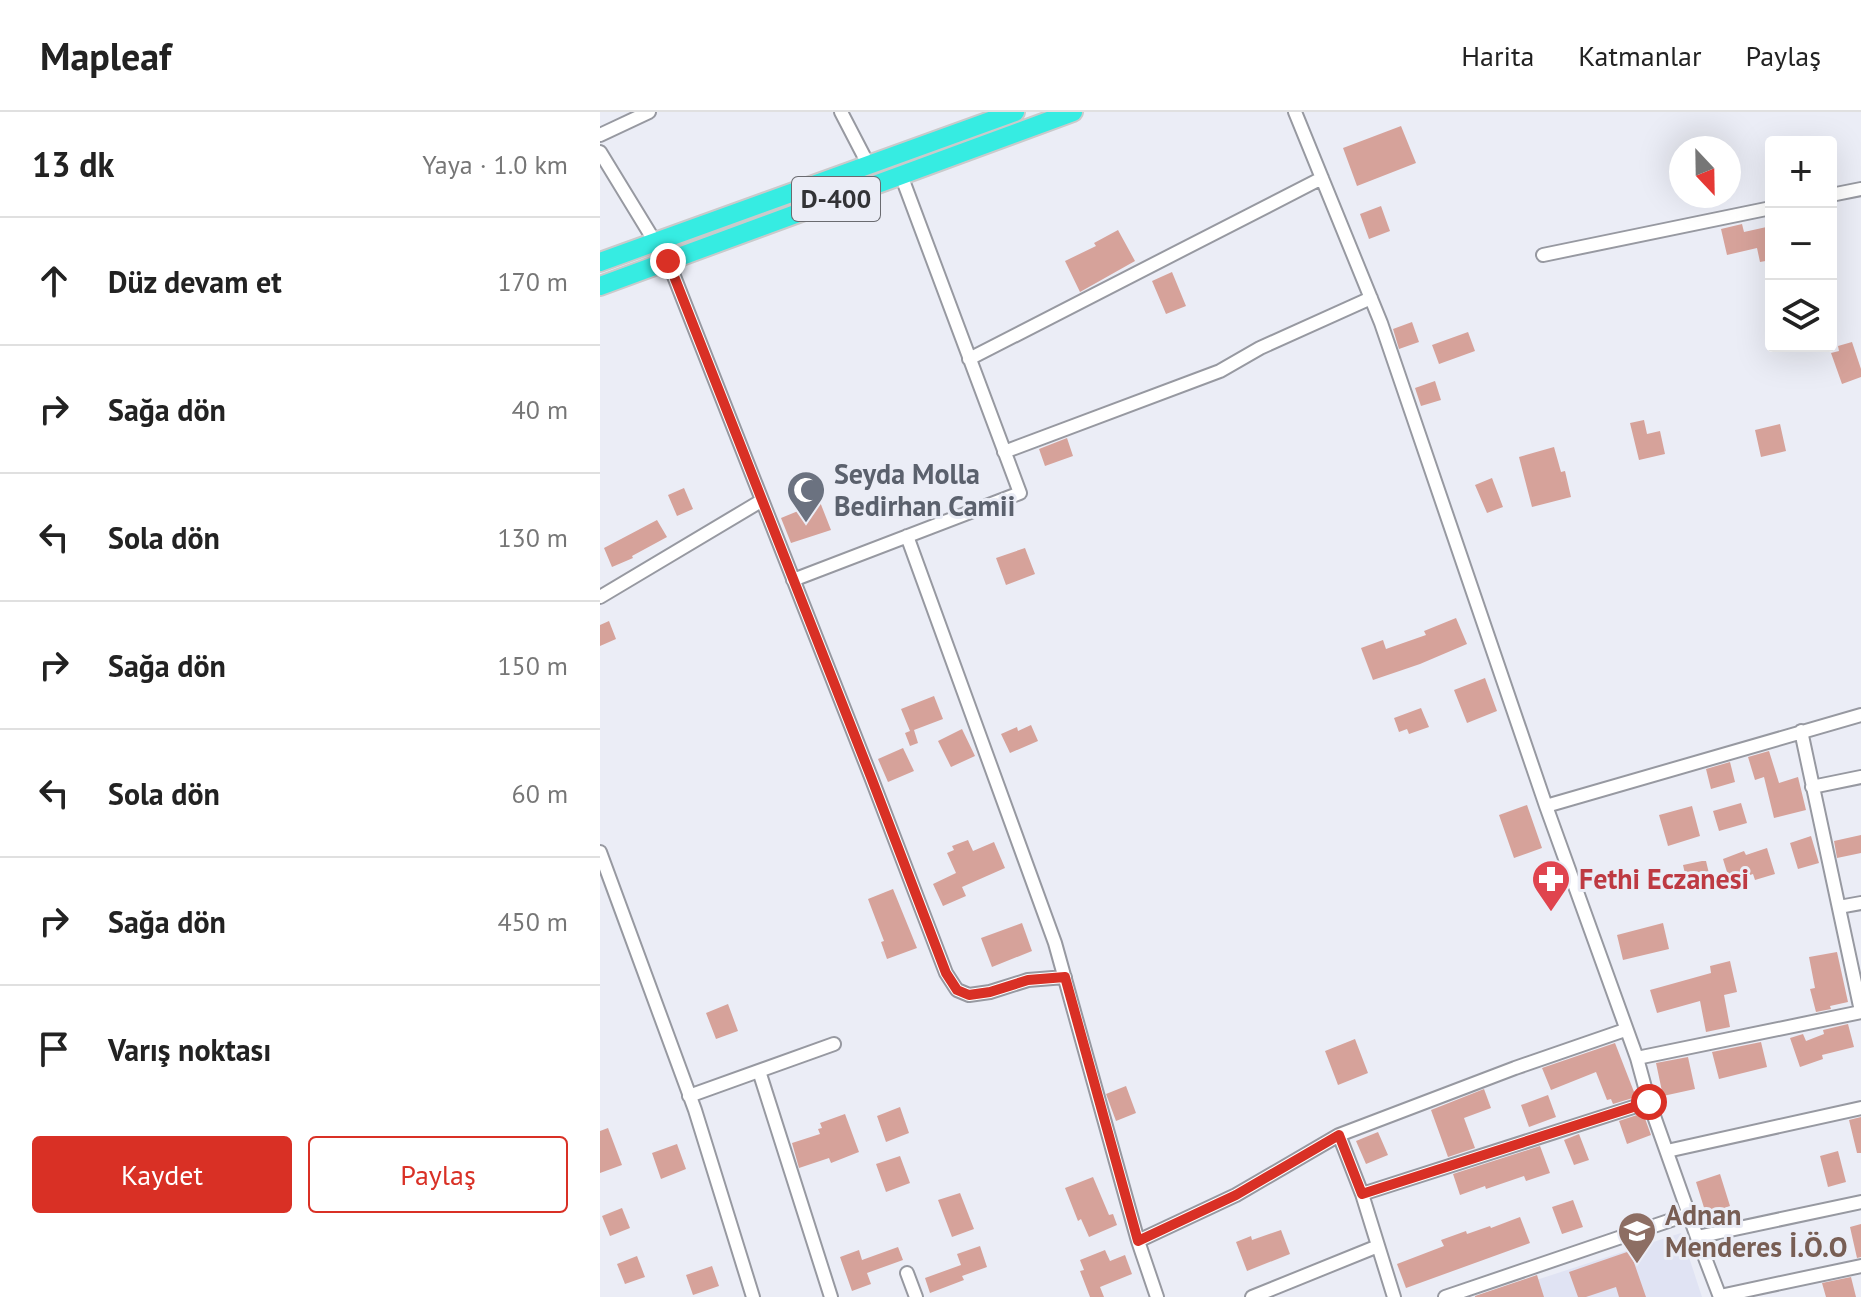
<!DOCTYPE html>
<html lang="tr">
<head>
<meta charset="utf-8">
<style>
	body { margin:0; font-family:"PT Sans",sans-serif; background:#f2f2f2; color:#222 }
	.controls { position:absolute; right:24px; top:24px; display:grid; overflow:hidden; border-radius:8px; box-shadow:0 8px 32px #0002 }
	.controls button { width:72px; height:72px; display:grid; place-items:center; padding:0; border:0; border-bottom:2px solid #e0e0e0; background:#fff; color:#222; font:40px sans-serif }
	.compass { position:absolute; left:1069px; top:24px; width:72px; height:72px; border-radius:50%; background:#fff; box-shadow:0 8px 32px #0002; rotate:158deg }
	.stop { position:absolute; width:24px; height:24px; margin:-18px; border:6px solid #d93025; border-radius:50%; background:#fff }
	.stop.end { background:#d93025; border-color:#fff; box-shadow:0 2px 8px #0008 }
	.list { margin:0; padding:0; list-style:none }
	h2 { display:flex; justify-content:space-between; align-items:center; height:104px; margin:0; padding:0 32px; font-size:34px }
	h2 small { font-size:26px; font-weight:400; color:#767676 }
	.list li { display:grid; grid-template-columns:52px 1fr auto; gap:24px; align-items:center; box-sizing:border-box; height:128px; padding:0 32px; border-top:2px solid #e0e0e0 }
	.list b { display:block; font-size:30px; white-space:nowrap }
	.list em { font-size:26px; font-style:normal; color:#767676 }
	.actions { display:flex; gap:16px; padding:24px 32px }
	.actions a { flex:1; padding:18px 0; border:2px solid #d93025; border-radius:8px; text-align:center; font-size:28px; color:#d93025 }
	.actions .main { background:#d93025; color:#fff }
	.icon { flex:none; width:44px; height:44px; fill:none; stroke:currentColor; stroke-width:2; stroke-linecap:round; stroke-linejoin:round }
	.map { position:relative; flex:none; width:1261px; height:1185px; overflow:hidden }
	header { display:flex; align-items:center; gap:48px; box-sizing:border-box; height:112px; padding:0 40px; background:#fff; border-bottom:2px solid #e0e0e0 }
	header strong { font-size:38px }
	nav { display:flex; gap:44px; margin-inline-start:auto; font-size:28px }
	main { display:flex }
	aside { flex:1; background:#fff }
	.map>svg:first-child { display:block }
</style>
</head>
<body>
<header>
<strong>Mapleaf</strong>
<nav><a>Harita</a><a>Katmanlar</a><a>Paylaş</a></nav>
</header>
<main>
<aside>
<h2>13 dk<small>Yaya · 1.0 km</small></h2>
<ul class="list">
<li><svg class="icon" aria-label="ahead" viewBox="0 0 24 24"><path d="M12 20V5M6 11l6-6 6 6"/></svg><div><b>Düz devam et</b></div><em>170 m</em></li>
<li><svg class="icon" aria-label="right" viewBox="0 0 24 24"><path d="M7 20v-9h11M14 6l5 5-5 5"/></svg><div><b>Sağa dön</b></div><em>40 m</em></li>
<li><svg class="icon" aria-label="left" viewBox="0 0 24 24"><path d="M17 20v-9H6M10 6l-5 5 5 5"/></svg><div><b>Sola dön</b></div><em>130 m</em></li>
<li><svg class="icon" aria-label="right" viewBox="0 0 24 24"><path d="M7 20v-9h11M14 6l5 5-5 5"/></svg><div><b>Sağa dön</b></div><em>150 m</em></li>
<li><svg class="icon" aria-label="left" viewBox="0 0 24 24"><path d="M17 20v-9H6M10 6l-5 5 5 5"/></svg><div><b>Sola dön</b></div><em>60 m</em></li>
<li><svg class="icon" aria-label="right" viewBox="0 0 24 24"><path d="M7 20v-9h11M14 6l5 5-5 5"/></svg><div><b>Sağa dön</b></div><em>450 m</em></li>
<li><svg class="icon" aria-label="arrive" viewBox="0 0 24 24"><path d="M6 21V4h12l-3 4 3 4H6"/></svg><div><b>Varış noktası</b></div></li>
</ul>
<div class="actions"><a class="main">Kaydet</a><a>Paylaş</a></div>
</aside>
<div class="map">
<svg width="1261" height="1185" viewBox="0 0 1261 1185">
	<rect width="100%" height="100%" fill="#ebedf6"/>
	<path fill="#e0e3f3" d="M 1081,1121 L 1102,1185 L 884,1185 Z"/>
	<path fill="#d6a29a" d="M 801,14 L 816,51 L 757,74 L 743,36 Z
		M 781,94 L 790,119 L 769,127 L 760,102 Z
		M 1142,112 L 1144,120 L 1171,114 L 1171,148 L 1160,150 L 1157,136 L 1127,143 L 1121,117 Z
		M 518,118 L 535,149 L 480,180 L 465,149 L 496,134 L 494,131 Z
		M 572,160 L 586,194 L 566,202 L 552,169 Z
		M 812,210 L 819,230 L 799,237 L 793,217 Z
		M 868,220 L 875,239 L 839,252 L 832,233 Z
		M 1252,230 L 1261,257 L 1261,265 L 1242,272 L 1231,241 L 1239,239 L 1238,234 Z
		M 835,269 L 841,288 L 821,294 L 815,276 Z
		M 1044,308 L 1047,322 L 1060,319 L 1065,342 L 1039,348 L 1030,311 Z
		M 1180,312 L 1186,339 L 1161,345 L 1155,318 Z
		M 467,326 L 473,344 L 445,354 L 439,337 Z
		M 954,335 L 961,360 L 965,359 L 971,385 L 932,395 L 919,345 Z
		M 892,366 L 903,395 L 887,401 L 875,373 Z
		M 84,376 L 93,397 L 77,404 L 68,383 Z
		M 220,390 L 231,418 L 191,431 L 181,406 Z
		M 57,408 L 67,425 L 32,444 L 33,446 L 12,455 L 4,436 Z
		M 425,436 L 435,462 L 406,473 L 396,446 Z
		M 856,506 L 867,532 L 820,552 L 773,568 L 761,536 L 783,528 L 786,537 L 826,523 L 824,519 Z
		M 9,509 L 16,527 L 0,534 L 0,513 Z
		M 885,566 L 897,599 L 867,611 L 854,578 Z
		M 334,584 L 343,607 L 314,618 L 318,631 L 310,634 L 305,621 L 310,619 L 301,597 Z
		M 821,596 L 829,615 L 809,622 L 807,617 L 799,620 L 794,606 Z
		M 431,613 L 438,629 L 410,641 L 401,622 L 417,615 L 418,619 Z
		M 362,617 L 375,644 L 351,655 L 338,629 Z
		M 303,636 L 314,659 L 288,670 L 278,647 Z
		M 1169,639 L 1179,671 L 1198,665 L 1206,698 L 1174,706 L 1164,665 L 1155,668 L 1148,645 Z
		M 1130,650 L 1135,670 L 1111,677 L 1106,657 Z
		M 1141,691 L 1147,711 L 1119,719 L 1113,699 Z
		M 927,693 L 942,736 L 914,746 L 899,703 Z
		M 1092,694 L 1100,724 L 1068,734 L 1059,703 Z
		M 1261,723 L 1261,741 L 1237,746 L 1234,729 Z
		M 1211,724 L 1219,751 L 1198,757 L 1190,731 Z
		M 368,728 L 373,739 L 394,730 L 405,756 L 362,775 L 366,784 L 343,794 L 333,772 L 356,761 L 347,741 L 354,738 L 352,734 Z
		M 1167,736 L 1175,762 L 1155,768 L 1153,762 L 1130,770 L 1123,747 L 1144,739 L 1146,743 Z
		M 1102,749 L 1106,749 L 1112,774 L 1089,779 L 1083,753 Z
		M 293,777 L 317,836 L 287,847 L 281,830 L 284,829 L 268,787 Z
		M 422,811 L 432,839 L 392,855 L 381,826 Z
		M 1063,811 L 1069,837 L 1023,848 L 1017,823 Z
		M 1237,840 L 1248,890 L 1230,894 L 1231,897 L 1216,900 L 1210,877 L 1215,876 L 1209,845 Z
		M 1130,849 L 1137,880 L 1124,883 L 1130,915 L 1106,920 L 1100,889 L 1057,901 L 1050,878 L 1111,861 L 1110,854 Z
		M 128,892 L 138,919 L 116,927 L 106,901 Z
		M 1248,912 L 1254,935 L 1222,943 L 1223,947 L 1200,955 L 1190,926 L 1203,922 L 1206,929 L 1224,922 L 1223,918 Z
		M 755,927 L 768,961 L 738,973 L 725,939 Z
		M 1161,930 L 1167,955 L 1119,967 L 1112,940 Z
		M 1015,931 L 1036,985 L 1013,992 L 1011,987 L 1007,988 L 996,960 L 951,978 L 942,956 Z
		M 1088,945 L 1095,977 L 1063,984 L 1056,951 Z
		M 526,974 L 536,1001 L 516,1009 L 506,982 Z
		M 884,977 L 891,996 L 864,1006 L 875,1036 L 848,1045 L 831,998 Z
		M 948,983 L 956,1005 L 929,1015 L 921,993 Z
		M 300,995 L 309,1021 L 286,1030 L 277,1004 Z
		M 1043,1001 L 1051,1023 L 1027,1032 L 1019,1009 Z
		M 245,1002 L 259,1040 L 231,1051 L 229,1046 L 199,1056 L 192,1031 L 220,1022 L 218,1017 L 222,1016 L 220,1011 Z
		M 1261,1005 L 1261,1041 L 1257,1041 L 1249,1008 Z
		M 8,1016 L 22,1053 L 0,1061 L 0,1019 Z
		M 778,1020 L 788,1043 L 766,1052 L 756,1029 Z
		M 979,1022 L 989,1048 L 974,1053 L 964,1028 Z
		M 77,1032 L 86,1057 L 61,1067 L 52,1041 Z
		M 940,1034 L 950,1061 L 926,1069 L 924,1064 L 886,1077 L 885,1074 L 860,1083 L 853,1062 Z
		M 1238,1039 L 1246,1070 L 1228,1075 L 1220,1044 Z
		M 300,1044 L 310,1071 L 286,1080 L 276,1052 Z
		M 1120,1062 L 1130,1094 L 1106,1102 L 1096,1070 Z
		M 493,1065 L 509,1103 L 513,1102 L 517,1113 L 489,1125 L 481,1107 L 478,1109 L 465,1076 Z
		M 360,1081 L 374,1117 L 352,1125 L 338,1088 Z
		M 973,1088 L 983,1115 L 962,1122 L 952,1095 Z
		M 22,1096 L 30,1116 L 10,1124 L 2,1104 Z
		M 920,1105 L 930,1131 L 806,1176 L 797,1152 L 844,1134 L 841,1128 L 866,1119 L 867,1122 L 890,1114 L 891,1116 Z
		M 1261,1112 L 1261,1145 L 1257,1146 L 1250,1115 Z
		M 681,1118 L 690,1142 L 647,1159 L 636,1130 L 651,1124 L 652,1128 Z
		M 380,1134 L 387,1155 L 362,1164 L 364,1168 L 330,1181 L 325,1166 L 361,1153 L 357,1142 Z
		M 298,1135 L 303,1148 L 267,1161 L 271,1172 L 252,1179 L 240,1145 L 259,1138 L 262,1148 Z
		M 505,1138 L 510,1149 L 525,1143 L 532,1162 L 500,1175 L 504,1185 L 490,1185 L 480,1159 L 484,1158 L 480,1148 Z
		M 1030,1139 L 1046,1185 L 1019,1185 L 1016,1175 L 986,1185 L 978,1185 L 969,1160 Z
		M 37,1144 L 45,1165 L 25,1172 L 17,1152 Z
		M 112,1154 L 119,1174 L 93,1183 L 86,1163 Z
		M 937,1163 L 944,1185 L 875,1185 L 875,1184 Z
		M 1251,1165 L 1256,1185 L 1226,1185 L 1222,1171 Z"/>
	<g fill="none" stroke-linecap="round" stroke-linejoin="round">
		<g stroke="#9799a1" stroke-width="16">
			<path id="minor" d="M 241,0 L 268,52
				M 695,0 L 781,211 L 946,694 L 1037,946 L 1049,990 L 1097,1125 L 1120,1185
				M 0,23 L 49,0
				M 0,40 L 55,130
				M 1231,83 L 1261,77
				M 943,143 L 1171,96
				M 68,149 L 271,665 L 346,861 L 357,878 L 369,883 L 390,880 L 428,868 L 465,865
				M 369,247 L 722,66
				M 404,340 L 620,259 L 660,236 L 771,186
				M 307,424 L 455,831 L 538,1129 L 557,1185
				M 193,468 L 420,381 L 301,63
				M 0,485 L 161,389
				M 1201,619 L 1261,899
				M 1212,675 L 1261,665
				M 946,694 L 1261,603
				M 0,740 L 95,998 L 153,1185
				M 1239,795 L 1261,791
				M 1037,946 L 1261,900
				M 159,959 L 231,1185
				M 89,984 L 234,932
				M 739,1023 L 762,1082 L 794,1185
				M 1067,1039 L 1261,996
				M 762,1082 L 1049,990
				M 1097,1125 L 1261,1090
				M 538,1129 L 636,1083 L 739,1023 L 915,956 L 1025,918
				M 307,1161 L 316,1185
				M 1120,1184 L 1261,1154
				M 652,1185 L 778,1134
				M 845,1185 L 1089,1102"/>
		</g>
		<g stroke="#cacacb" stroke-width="22">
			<path id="highway" d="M 0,150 L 415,0
				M 0,174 L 473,0"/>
		</g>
		<use href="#minor" stroke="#fff" stroke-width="12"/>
		<use href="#highway" stroke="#36ece2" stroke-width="18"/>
	</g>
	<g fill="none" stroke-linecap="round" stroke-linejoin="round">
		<path stroke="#d93025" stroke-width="10" d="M 68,149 L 271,665 L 346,861 L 357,878 L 369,883 L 390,880 L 428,868 L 465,865 L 538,1129 L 636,1083 L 739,1023 L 762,1082 L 1049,990"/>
	</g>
	<defs>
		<g id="mosque-pin" transform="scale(2)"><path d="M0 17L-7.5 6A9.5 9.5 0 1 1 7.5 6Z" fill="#6b7280" stroke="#ebedf6"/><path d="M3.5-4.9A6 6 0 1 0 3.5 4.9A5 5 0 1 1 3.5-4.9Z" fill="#fff"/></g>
		<g id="pharmacy-pin" transform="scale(2)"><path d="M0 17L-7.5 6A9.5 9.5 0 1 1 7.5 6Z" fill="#e0444e" stroke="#ebedf6"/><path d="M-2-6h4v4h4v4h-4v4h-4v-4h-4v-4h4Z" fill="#fff"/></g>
		<g id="school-pin" transform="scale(2)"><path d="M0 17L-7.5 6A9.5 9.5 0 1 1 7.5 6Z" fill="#8d6e63" stroke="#ebedf6"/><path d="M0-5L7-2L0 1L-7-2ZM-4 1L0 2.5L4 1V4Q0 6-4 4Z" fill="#fff"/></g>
	</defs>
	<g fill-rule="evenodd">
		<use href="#mosque-pin" x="206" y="378"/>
		<use href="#pharmacy-pin" x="951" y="767"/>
		<use href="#school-pin" x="1037" y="1119"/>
	</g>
	<g text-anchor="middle" stroke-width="6" stroke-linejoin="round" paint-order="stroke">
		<rect fill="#ebedf6" stroke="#6a6b70" stroke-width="2" x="192" y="65" width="88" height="44" rx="6"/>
		<g font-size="26" font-weight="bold" fill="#323336">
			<text x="236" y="96">D-400</text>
		</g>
		<g font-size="28" font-weight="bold" fill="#5b616d" stroke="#ebedf6" text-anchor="start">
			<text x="234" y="372">Seyda Molla<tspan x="234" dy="32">Bedirhan Camii</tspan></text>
		</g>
		<g font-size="28" font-weight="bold" fill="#be3a42" stroke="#ebedf6" text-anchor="start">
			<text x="979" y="777">Fethi Eczanesi</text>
		</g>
		<g font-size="28" font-weight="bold" fill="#785e54" stroke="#ebedf6" text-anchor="start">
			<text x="1065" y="1113">Adnan<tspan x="1065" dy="32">Menderes İ.Ö.O</tspan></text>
		</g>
	</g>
</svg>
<div class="controls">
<button>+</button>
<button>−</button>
<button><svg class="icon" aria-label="layers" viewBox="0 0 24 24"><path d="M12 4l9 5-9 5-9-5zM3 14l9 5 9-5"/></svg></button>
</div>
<svg class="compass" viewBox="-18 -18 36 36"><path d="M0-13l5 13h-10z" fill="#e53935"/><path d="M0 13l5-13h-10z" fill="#767676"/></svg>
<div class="stop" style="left:1049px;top:990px"></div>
<div class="stop end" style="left:68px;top:149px"></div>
</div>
</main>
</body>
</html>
